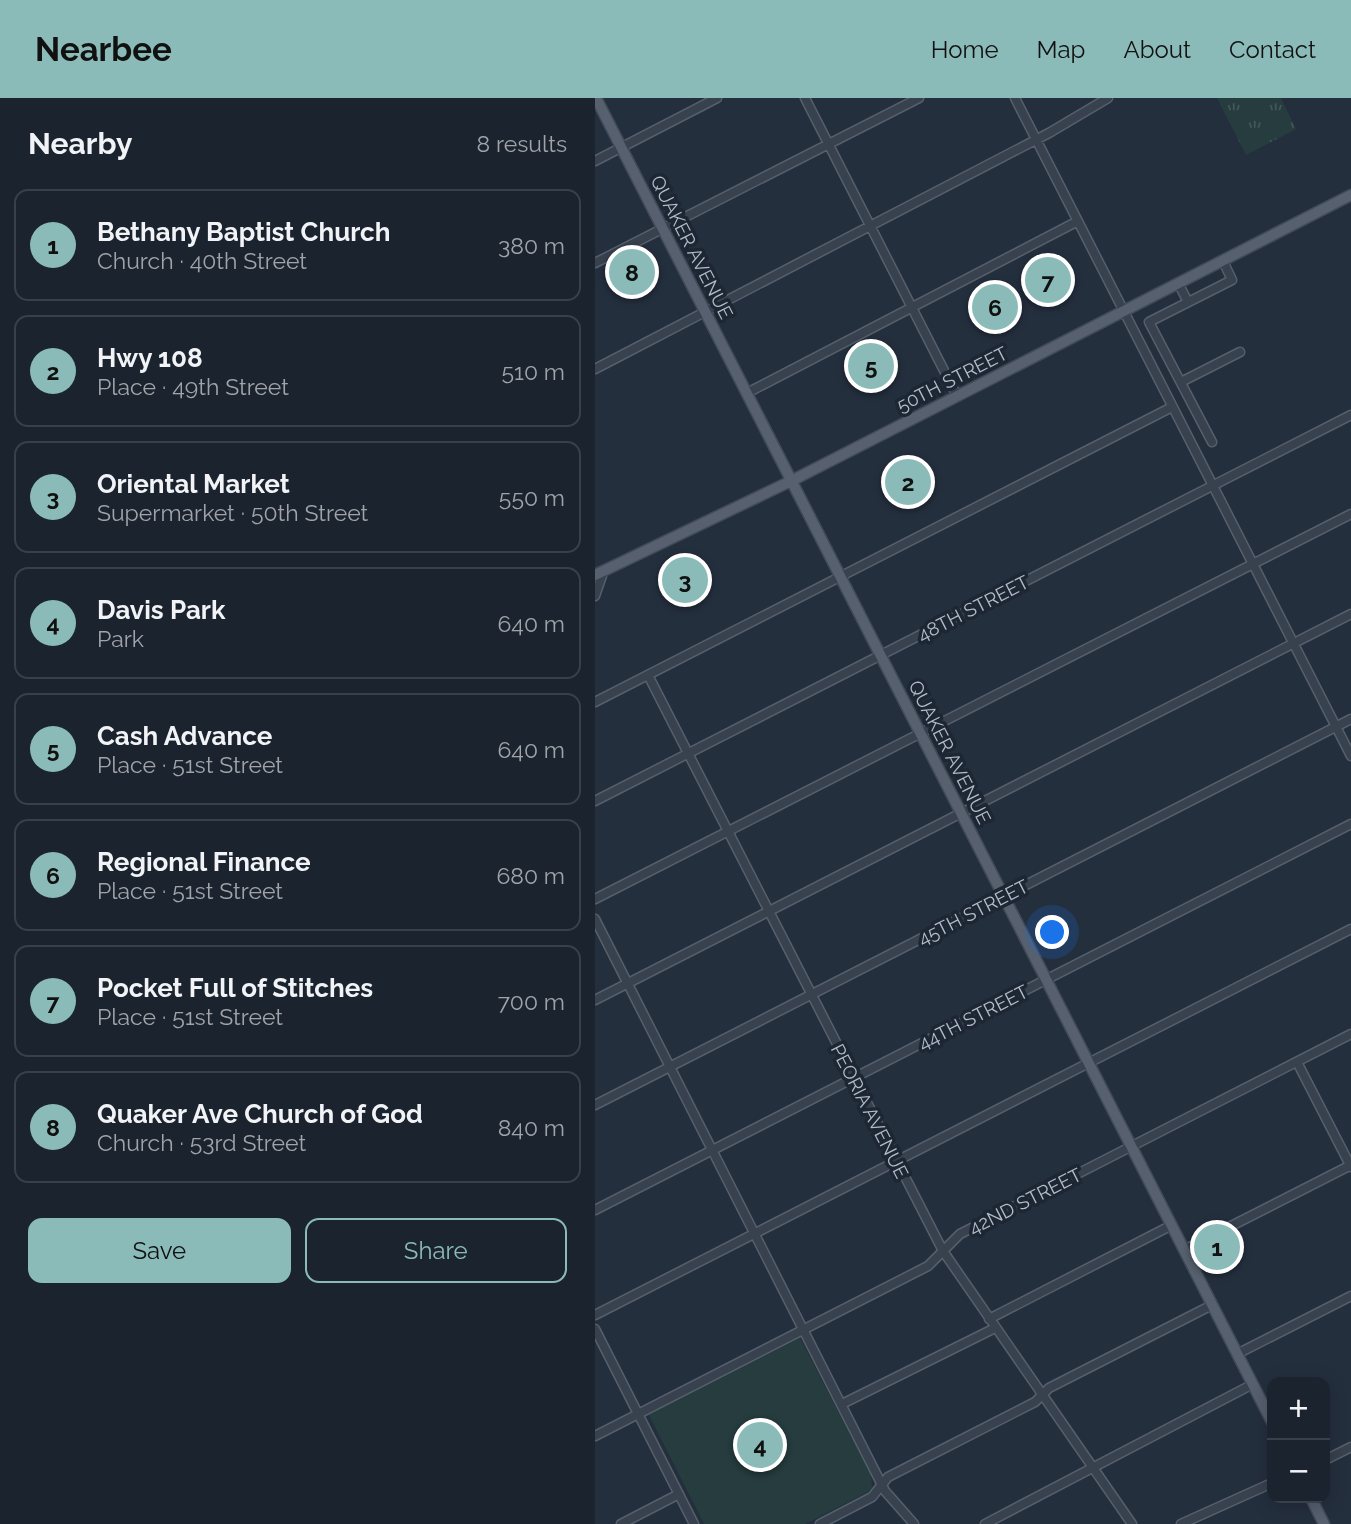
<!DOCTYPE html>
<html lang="en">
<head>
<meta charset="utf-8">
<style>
	body { margin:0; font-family:Raleway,sans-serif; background:#282f3a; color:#f1f3f6 }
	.controls { position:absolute; right:21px; bottom:21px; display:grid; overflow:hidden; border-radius:14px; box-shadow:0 4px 18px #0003 }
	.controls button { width:63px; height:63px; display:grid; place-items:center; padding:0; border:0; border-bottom:2px solid #39404a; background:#1b232e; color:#f1f3f6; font:35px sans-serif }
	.you { position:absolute; left:458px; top:835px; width:24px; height:24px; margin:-18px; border:5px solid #fff; border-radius:50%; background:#1a73e8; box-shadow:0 0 0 10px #1a73e833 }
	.badge { display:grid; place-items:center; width:46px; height:46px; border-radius:50%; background:#8bbbb9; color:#111; font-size:23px; font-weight:700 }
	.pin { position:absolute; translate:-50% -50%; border:4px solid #fff; box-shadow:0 2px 7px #0006 }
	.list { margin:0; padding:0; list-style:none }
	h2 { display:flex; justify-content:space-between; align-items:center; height:91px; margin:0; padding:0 28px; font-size:30px }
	h2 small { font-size:23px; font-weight:400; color:#a0a4aa }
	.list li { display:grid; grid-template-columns:46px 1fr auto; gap:21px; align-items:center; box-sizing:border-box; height:112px; margin:0 14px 14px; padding:0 14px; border:2px solid #39404a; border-radius:14px }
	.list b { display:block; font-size:26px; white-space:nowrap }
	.list p { margin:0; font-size:23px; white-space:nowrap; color:#a0a4aa }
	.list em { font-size:23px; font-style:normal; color:#a0a4aa }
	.actions { display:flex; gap:14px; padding:21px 28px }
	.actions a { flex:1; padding:16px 0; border:2px solid #8bbbb9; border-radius:14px; text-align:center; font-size:24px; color:#8bbbb9 }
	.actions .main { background:#8bbbb9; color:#111 }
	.map { position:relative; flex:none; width:756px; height:1426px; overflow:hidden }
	header { display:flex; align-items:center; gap:42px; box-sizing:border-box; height:98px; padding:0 35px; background:#8bbbb9; color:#111 }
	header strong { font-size:33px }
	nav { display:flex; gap:38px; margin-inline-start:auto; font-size:24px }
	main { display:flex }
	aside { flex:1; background:#1b232e }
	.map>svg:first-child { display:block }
</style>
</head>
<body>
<header>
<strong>Nearbee</strong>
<nav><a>Home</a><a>Map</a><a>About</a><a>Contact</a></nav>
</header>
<main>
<aside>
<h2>Nearby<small>8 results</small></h2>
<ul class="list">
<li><span class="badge">1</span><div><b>Bethany Baptist Church</b><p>Church · 40th Street</p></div><em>380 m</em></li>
<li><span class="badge">2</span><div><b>Hwy 108</b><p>Place · 49th Street</p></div><em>510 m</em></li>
<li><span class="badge">3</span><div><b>Oriental Market</b><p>Supermarket · 50th Street</p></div><em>550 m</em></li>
<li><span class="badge">4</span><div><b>Davis Park</b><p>Park</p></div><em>640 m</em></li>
<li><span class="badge">5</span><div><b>Cash Advance</b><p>Place · 51st Street</p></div><em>640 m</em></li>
<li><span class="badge">6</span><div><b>Regional Finance</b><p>Place · 51st Street</p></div><em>680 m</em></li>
<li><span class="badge">7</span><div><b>Pocket Full of Stitches</b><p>Place · 51st Street</p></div><em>700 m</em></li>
<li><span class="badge">8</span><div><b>Quaker Ave Church of God</b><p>Church · 53rd Street</p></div><em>840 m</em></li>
</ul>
<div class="actions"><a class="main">Save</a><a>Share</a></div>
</aside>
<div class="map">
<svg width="756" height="1426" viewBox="0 0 756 1426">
	<defs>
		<pattern id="grass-tufts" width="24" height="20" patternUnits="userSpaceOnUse" patternTransform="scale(1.75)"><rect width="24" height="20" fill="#263c3f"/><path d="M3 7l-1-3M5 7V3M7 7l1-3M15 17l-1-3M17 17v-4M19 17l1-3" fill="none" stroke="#435659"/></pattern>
	</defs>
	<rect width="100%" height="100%" fill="#242f3e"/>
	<path fill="url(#grass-tufts)" d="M 622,0 L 686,0 L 701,31 L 651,57 Z"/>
	<path fill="#263c3f" d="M 205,1240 L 276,1377 L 277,1390 L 271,1395 L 210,1426 L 109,1426 L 54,1317 Z"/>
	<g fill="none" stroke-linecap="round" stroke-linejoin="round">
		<g stroke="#565f6c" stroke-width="11">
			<path id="minor" d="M 210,0 L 362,298
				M 420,0 L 756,658
				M 0,63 L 122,0
				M 0,165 L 324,0
				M 583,185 L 593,204
				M 0,271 L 454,35 L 513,0
				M 586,284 L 645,254
				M 152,295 L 483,123
				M 617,344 L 554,224 L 637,182 L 628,163
				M 0,498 L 9,472
				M 53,577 L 348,1153 L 537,1426
				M 0,604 L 577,309
				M 0,703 L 756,317
				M 0,801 L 756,416
				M 0,821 L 290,1393 L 319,1426
				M 0,902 L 756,516
				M 702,964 L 756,1069
				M 0,1007 L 756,621
				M 0,1112 L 756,726
				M 589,1152 L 756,1067
				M 0,1217 L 756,831
				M 394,1221 L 577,1127
				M 0,1231 L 99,1426
				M 642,1256 L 756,1198
				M 247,1306 L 400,1230
				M 0,1338 L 333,1168 L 365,1136 L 756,936
				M 730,1362 L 756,1349
				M 26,1426 L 84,1396
				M 225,1426 L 277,1399 L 293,1379 L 440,1304 L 454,1290 L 617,1207
				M 390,1426 L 658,1286
				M 586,1426 L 677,1385"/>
		</g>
		<g stroke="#414a57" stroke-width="13">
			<path id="major" d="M 1,0 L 677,1324
				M 0,477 L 196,383 L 756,97
				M 716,1400 L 729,1426"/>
		</g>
		<use href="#minor" stroke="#38414e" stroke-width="8"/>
		<use href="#major" stroke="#56606e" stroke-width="10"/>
	</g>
	<g text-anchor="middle" stroke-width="7" stroke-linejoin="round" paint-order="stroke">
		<g font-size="19" fill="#b4bcc9" stroke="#1d2633">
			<text transform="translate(97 149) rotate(63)" y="7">QUAKER AVENUE</text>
			<text transform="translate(357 281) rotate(-27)" y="7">50TH STREET</text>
			<text transform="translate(378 510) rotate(-27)" y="7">48TH STREET</text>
			<text transform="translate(355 654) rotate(63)" y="7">QUAKER AVENUE</text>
			<text transform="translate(378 814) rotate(-27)" y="7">45TH STREET</text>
			<text transform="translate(378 919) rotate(-27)" y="7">44TH STREET</text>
			<text transform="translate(275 1013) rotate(63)" y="7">PEORIA AVENUE</text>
			<text transform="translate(430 1103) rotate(-27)" y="7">42ND STREET</text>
		</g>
	</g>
</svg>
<div class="controls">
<button>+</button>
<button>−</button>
</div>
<div class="you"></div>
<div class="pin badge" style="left:622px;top:1149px">1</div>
<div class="pin badge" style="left:313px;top:384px">2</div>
<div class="pin badge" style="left:90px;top:482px">3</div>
<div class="pin badge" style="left:165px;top:1347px">4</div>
<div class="pin badge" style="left:276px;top:268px">5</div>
<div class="pin badge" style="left:400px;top:209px">6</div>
<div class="pin badge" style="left:453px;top:182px">7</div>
<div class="pin badge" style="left:37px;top:174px">8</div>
</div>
</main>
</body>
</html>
